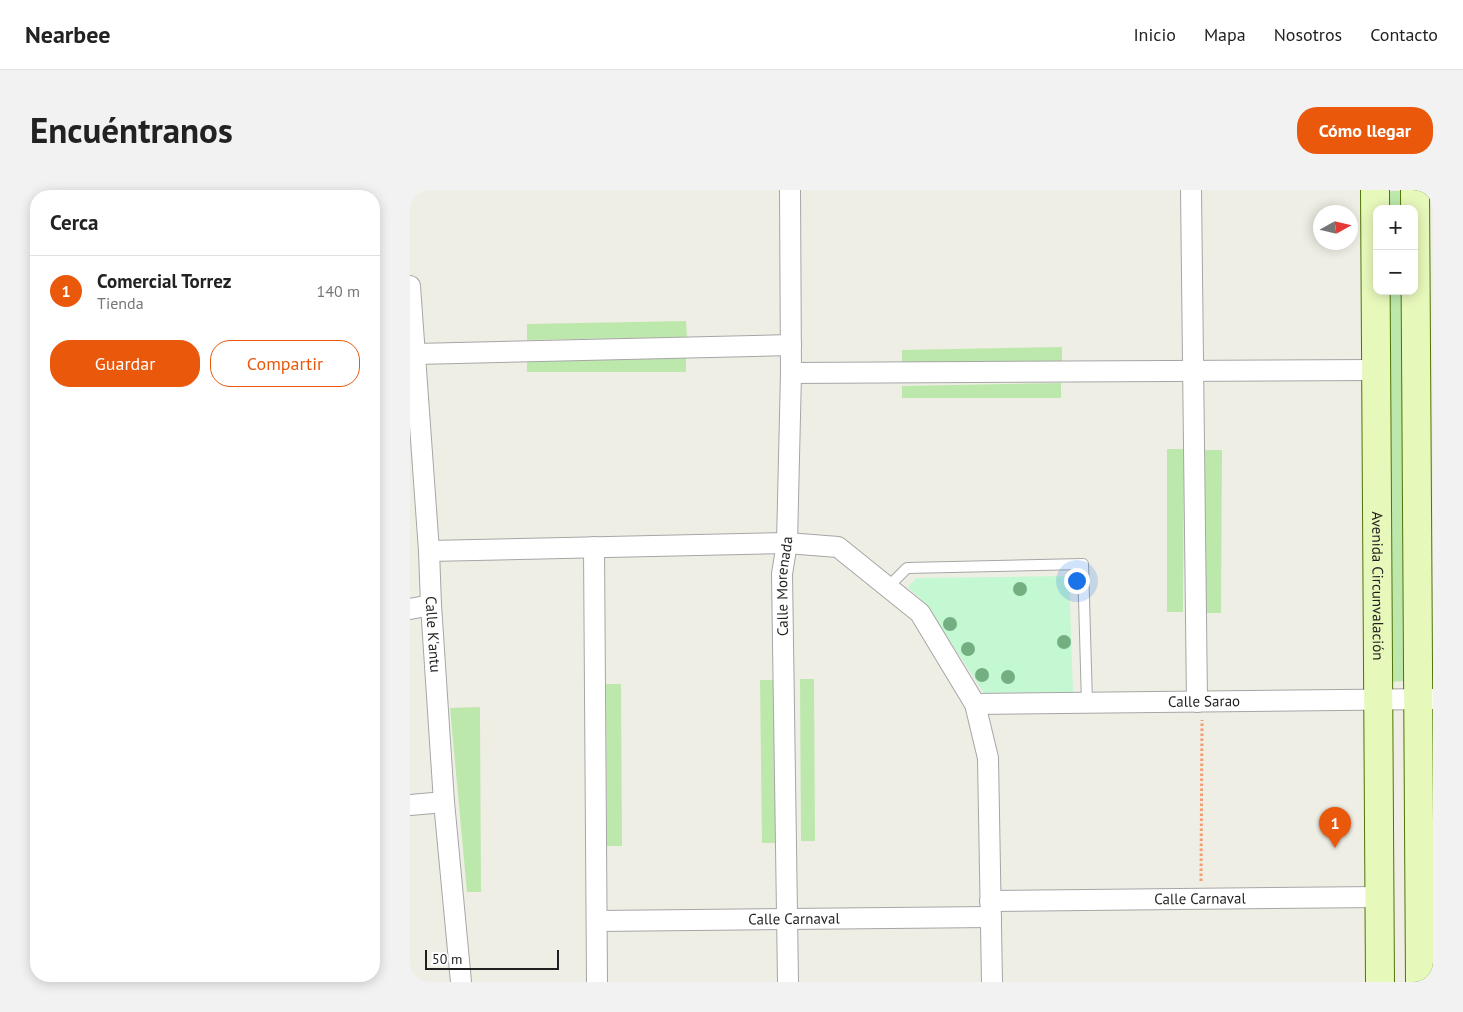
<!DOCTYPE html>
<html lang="es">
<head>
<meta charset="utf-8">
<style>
	body { margin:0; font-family:"PT Sans",sans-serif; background:#f2f2f2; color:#222 }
	.controls { position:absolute; right:15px; top:15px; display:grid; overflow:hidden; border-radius:10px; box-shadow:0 2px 12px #0003 }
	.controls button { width:45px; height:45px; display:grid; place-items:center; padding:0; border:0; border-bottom:1px solid #e0e0e0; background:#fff; color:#222; font:25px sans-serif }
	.compass { position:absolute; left:903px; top:15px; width:45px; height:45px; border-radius:50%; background:#fff; box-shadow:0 2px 12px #0003; rotate:82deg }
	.scale { position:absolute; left:15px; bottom:12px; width:134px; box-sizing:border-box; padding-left:5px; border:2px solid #1f1f1f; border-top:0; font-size:14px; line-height:18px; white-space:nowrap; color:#1f1f1f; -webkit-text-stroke:4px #fff; paint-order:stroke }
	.you { position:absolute; left:666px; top:390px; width:18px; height:18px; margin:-12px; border:4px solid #fff; border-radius:50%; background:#1a73e8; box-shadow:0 0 0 8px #1a73e833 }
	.badge { display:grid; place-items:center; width:32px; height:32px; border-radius:50%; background:#ea580c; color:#fff; font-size:16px; font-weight:700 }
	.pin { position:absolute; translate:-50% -41px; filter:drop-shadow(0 1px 2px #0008) }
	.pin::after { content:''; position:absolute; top:26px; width:18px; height:15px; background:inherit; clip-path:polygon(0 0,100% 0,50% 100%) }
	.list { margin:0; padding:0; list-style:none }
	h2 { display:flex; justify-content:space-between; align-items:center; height:65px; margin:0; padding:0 20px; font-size:21px }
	h2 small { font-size:16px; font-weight:400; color:#767676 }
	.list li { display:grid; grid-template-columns:32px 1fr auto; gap:15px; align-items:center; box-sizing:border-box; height:70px; padding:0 20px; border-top:1px solid #e0e0e0 }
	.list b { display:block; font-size:19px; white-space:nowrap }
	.list p { margin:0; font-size:16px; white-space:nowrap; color:#767676 }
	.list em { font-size:16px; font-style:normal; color:#767676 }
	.actions { display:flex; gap:10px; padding:15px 20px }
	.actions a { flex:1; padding:11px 0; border:1px solid #ea580c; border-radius:20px; text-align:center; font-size:18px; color:#ea580c }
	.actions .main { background:#ea580c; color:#fff }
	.map { position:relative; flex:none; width:1023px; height:792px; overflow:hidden; border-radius:20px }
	header { display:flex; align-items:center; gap:30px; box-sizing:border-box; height:70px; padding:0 25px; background:#fff; border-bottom:1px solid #e0e0e0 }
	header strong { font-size:24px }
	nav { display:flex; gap:28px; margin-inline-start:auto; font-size:18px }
	.intro { display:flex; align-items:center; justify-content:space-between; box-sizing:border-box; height:120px; padding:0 30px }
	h1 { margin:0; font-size:35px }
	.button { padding:12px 22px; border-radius:20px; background:#ea580c; color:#fff; font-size:18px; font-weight:700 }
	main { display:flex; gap:30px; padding:0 30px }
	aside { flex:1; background:#fff; border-radius:20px; box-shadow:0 2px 12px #0003 }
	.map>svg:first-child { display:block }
</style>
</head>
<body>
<header>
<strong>Nearbee</strong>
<nav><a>Inicio</a><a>Mapa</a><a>Nosotros</a><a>Contacto</a></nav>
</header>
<div class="intro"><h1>Encuéntranos</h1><a class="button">Cómo llegar</a></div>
<main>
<aside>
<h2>Cerca<small></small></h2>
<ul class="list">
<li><span class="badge">1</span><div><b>Comercial Torrez</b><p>Tienda</p></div><em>140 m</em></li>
</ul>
<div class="actions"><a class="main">Guardar</a><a>Compartir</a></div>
</aside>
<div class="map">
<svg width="1023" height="792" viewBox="0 0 1023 792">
	<rect width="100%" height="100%" fill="#efeee5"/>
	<path fill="#bde8ac" d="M 981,1 L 990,1 L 995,7 L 995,19 L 976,19 L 976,7 Z
		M 976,101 L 996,101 L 999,491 L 977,492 Z
		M 276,131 L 277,147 L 117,150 L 117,134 Z
		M 652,157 L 652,173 L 492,176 L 492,160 Z
		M 276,167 L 276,182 L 117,182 L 117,170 Z
		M 651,193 L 651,208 L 492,208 L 492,196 Z
		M 757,259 L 774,259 L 773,422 L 757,422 Z
		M 795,260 L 812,260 L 811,423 L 795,423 Z
		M 390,489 L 404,489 L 405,651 L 391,651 Z
		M 350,490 L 365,490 L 367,653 L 352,653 Z
		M 196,494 L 211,494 L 212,656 L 197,656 Z
		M 70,517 L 71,702 L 57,702 L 40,518 Z"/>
	<path fill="#c3f8d3" d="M 659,386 L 663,502 L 574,503 L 515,413 L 498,397 L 506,388 Z"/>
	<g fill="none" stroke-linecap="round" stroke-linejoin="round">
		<g stroke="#a6a6a6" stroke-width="12">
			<path id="service" d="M 478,397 L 497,378 L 673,374 L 677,513"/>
		</g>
		<g stroke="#a6a6a6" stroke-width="22">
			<g id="minor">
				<path d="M 781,0 L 787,512"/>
				<path id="s1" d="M 0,96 L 19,361 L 21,415 L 34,612 L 51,792"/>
				<path d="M 5,164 L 381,155"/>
				<path d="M 381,183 L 965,180"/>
				<path d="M 184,357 L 187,792"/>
				<path d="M 19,361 L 377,353 L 428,357 L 510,423 L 565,514 L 578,568 L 582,792"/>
				<path d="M 0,419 L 21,415"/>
				<path id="s2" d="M 565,514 L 1023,509"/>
				<path d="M 0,615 L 34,612"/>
				<path id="s3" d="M 580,711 L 969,707"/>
				<path id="s4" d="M 188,731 L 581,727"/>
				<path id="s5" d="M 378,792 L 372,384 L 377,353 L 381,183 L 380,0"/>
			</g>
		</g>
		<g stroke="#507408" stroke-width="30">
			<g id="secondary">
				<path id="s6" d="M 965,0 L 970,792"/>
				<path d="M 1005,0 L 1010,792"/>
			</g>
		</g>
		<path stroke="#f69b6f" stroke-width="3" stroke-dasharray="2.5 2.5" stroke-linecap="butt" d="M 791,691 L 792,530"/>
		<use href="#service" stroke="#fff" stroke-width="10"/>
		<use href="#minor" stroke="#fff" stroke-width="20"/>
		<use href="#secondary" stroke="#e7f8bb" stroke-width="28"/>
	</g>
	<g fill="#73af81">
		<circle cx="610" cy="399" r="7"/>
		<circle cx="540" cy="434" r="7"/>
		<circle cx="654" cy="452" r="7"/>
		<circle cx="558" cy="459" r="7"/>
		<circle cx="572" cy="485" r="7"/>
		<circle cx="598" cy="487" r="7"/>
	</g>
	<g text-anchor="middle" stroke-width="4" stroke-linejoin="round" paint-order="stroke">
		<g font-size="15" fill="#1f1f1f" stroke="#fff">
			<text dy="5" stroke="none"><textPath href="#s5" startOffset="396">Calle Morenada</textPath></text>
			<text dy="5" stroke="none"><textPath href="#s6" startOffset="396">Avenida Circunvalación</textPath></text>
			<text dy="5" stroke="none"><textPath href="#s1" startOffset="349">Calle K'antu</textPath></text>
			<text dy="5" stroke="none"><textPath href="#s2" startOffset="229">Calle Sarao</textPath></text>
			<text dy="5" stroke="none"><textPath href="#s3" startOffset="210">Calle Carnaval</textPath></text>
			<text dy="5" stroke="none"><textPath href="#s4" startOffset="196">Calle Carnaval</textPath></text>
		</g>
	</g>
</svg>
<div class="controls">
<button>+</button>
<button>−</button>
</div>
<svg class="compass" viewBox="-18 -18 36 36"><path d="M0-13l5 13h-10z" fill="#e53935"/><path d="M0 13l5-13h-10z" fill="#767676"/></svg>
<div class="scale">50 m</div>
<div class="you"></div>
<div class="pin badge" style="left:925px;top:658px">1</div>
</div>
</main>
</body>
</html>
